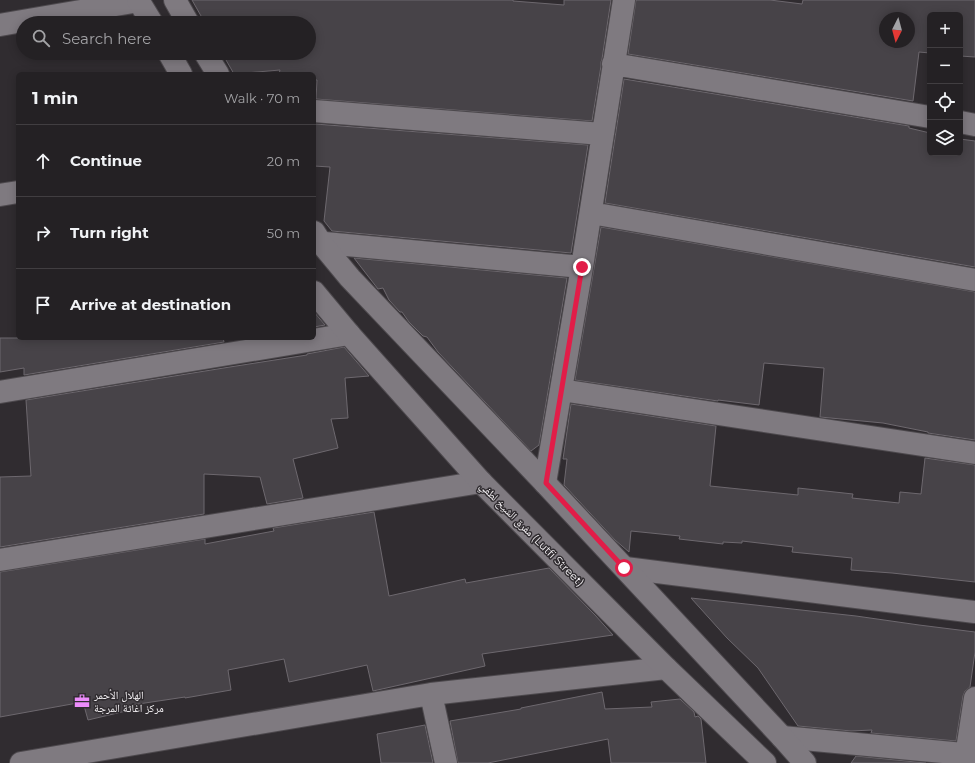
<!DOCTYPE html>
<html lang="en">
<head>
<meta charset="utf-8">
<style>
	body { margin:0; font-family:Montserrat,"Noto Naskh Arabic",sans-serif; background:#2c292c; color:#f1f3f6 }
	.controls { position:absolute; right:12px; top:12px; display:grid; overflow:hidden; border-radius:6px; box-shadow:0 2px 10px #0003 }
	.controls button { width:36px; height:36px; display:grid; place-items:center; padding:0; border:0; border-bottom:1px solid #413e41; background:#242124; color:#f1f3f6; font:20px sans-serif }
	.compass { position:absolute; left:879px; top:12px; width:36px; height:36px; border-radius:50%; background:#242124; box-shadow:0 2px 10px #0003; rotate:186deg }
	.stop { position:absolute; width:12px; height:12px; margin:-9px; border:3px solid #e11d48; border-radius:50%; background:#fff }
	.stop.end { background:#e11d48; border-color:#fff; box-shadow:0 1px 4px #0008 }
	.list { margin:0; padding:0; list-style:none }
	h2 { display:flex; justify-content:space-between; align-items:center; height:52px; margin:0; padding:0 16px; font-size:17px }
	h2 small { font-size:13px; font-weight:400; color:#a3a3a6 }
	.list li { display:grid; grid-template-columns:26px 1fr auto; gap:12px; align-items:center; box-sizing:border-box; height:72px; padding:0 16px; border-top:1px solid #413e41 }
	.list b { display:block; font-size:15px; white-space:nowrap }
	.list em { font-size:13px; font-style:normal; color:#a3a3a6 }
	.icon { flex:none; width:22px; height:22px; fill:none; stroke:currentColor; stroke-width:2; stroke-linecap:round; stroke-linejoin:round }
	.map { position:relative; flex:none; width:975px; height:763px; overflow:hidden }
	.search { position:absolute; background:#242124; box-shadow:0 2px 10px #0003; left:16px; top:16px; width:300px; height:44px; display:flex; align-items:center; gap:10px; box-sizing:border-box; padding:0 14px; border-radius:22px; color:#a3a3a6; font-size:15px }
	.panel { position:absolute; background:#242124; box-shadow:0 2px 10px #0003; left:16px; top:72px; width:300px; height:268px; border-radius:6px }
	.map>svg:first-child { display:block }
</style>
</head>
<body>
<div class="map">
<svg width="975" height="763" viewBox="0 0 975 763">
	<rect width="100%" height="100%" fill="#302c30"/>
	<path fill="#474348" stroke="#6d686e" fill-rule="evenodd" d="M 192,0 L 513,0 L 513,1 L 564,5 L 564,0 L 611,0 L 602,59 L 601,62 L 601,66 L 592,121 L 316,99 L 317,80 L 314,80 L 314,74 L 279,74 L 280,70 L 234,74 L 222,53 L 309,53 L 309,23 L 205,23 Z
		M 636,0 L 770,0 L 802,4 L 803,0 L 975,0 L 975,57 L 960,56 L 960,15 L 930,15 L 930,53 L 919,52 L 913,101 L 628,54 ZM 885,18 L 909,18 L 909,42 L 885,42 Z
		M 624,79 L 909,126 L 909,128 L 930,133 L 930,153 L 960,153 L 960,139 L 975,141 L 975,267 L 605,203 Z
		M 315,124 L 588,145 L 571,253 L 332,231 L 324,221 L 330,167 L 314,166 Z
		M 601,227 L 975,292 L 975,440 L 928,433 L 928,432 L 883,423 L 820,417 L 824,368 L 764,363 L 759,405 L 718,400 L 718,401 L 575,380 Z
		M 354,258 L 567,278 L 539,445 L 531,451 L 438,352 L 427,337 L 423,336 L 409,322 L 402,312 L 400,312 L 389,300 L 383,288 L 378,289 Z
		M 314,312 L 325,325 L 314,327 Z
		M 0,338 L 223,338 L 224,342 L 24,375 L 24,368 L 0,372 Z
		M 344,347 L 369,376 L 345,378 L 348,418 L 331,419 L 338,448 L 293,459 L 303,498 L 267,504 L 260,477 L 204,474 L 204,514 L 0,547 L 0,477 L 31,476 L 26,400 L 230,367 L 307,355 L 307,354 Z
		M 571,404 L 716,426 L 710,486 L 798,495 L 798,488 L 853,494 L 852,498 L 899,503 L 900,492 L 921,494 L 925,458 L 975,465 L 975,582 L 892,573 L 851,570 L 852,558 L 792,552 L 793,547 L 742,541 L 742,543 L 723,542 L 723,544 L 679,539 L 680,536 L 631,531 L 629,552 L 615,540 L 564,485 L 567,459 L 563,459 Z
		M 374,512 L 389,596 L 465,579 L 466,583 L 549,568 L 595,615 L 613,635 L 482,654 L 485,666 L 373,691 L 367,665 L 289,682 L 284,659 L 228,670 L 231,690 L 185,698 L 185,697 L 125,706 L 126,711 L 88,720 L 83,702 L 0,717 L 0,572 L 205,539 L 205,544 L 274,531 L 273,528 Z
		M 691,598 L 856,616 L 919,625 L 975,632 L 975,652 L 970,687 L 965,691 L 963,696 L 956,741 L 871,733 L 872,730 L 851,731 L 798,726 L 758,668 L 727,638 Z
		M 602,692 L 605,709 L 652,707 L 651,702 L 680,699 L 694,712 L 695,717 L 698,716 L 701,719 L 706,763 L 611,763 L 608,739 L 488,763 L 458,763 L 450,721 L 521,709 L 521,708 Z
		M 425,725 L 433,763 L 381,763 L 377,734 Z
		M 856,756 L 926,763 L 851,763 Z"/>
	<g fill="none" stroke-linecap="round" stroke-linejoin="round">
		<g stroke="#4d494d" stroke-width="24">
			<path id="minor" d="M 0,25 L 139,1
				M 613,64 L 930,117
				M 314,111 L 602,134
				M 960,122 L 975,125
				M 0,195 L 18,192
				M 591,213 L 975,280
				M 314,242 L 582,267
				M 561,390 L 975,453
				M 0,392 L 349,334
				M 545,483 L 582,267 L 624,0
				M 0,560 L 481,482
				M 625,568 L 975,612
				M 431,694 L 446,763
				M 782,737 L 975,755
				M 21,763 L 431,694 L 666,668
				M 965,763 L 975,698"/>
		</g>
		<g stroke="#4d494d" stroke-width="24">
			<path id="tertiary" d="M 138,0 L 152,23
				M 175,0 L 188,23
				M 169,53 L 181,74
				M 205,53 L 218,74
				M 314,232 L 321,243 L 350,278 L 545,483 L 782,737 L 805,763
				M 314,292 L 349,334 L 481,482 L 666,668 L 765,763"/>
		</g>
		<use href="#minor" stroke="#7f7a80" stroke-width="22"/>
		<use href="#tertiary" stroke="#7f7a80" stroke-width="22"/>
	</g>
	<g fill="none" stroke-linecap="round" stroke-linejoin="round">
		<path stroke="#e11d48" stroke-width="5" d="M 582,267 L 546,483 L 624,568"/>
	</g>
	<defs>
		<g id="office-bare" transform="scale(1.2)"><path d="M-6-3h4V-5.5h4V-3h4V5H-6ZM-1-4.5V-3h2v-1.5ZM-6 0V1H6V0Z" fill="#ec8cfb" stroke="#302c30" stroke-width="2.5" paint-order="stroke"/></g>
	</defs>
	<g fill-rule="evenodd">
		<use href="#office-bare" x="82" y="701"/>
	</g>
	<g text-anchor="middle" stroke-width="3" stroke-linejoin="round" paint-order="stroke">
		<g font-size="11" fill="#f5f2f5" stroke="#302c30">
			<text transform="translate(532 534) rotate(45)" y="4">مفرق الشيخ لطفي (Lutfi Street)</text>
		</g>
		<g font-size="11" fill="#f5f2f5" stroke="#302c30" text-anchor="start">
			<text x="94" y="699">الهلال الأحمر<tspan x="94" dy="13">مركز اغاثة المرجة</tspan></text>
		</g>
	</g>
</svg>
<div class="controls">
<button>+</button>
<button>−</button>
<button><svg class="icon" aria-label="locate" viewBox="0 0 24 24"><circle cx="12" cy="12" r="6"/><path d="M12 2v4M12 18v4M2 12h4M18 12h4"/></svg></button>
<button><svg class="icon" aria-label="layers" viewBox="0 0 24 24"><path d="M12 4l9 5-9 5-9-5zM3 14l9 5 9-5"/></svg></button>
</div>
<svg class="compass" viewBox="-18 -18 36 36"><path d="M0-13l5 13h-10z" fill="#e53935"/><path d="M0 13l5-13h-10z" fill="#a3a3a6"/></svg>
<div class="stop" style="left:624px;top:568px"></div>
<div class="stop end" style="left:582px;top:267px"></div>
<div class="search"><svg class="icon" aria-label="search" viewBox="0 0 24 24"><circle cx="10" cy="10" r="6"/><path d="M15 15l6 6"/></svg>Search here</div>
<section class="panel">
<h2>1 min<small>Walk · 70 m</small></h2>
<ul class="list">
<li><svg class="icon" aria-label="ahead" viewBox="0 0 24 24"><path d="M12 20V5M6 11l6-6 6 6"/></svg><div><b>Continue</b></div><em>20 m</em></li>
<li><svg class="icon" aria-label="right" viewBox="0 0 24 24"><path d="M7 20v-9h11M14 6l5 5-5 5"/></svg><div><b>Turn right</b></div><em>50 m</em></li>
<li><svg class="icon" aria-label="arrive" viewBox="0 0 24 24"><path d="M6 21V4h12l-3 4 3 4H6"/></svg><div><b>Arrive at destination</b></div></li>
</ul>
</section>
</div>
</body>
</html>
